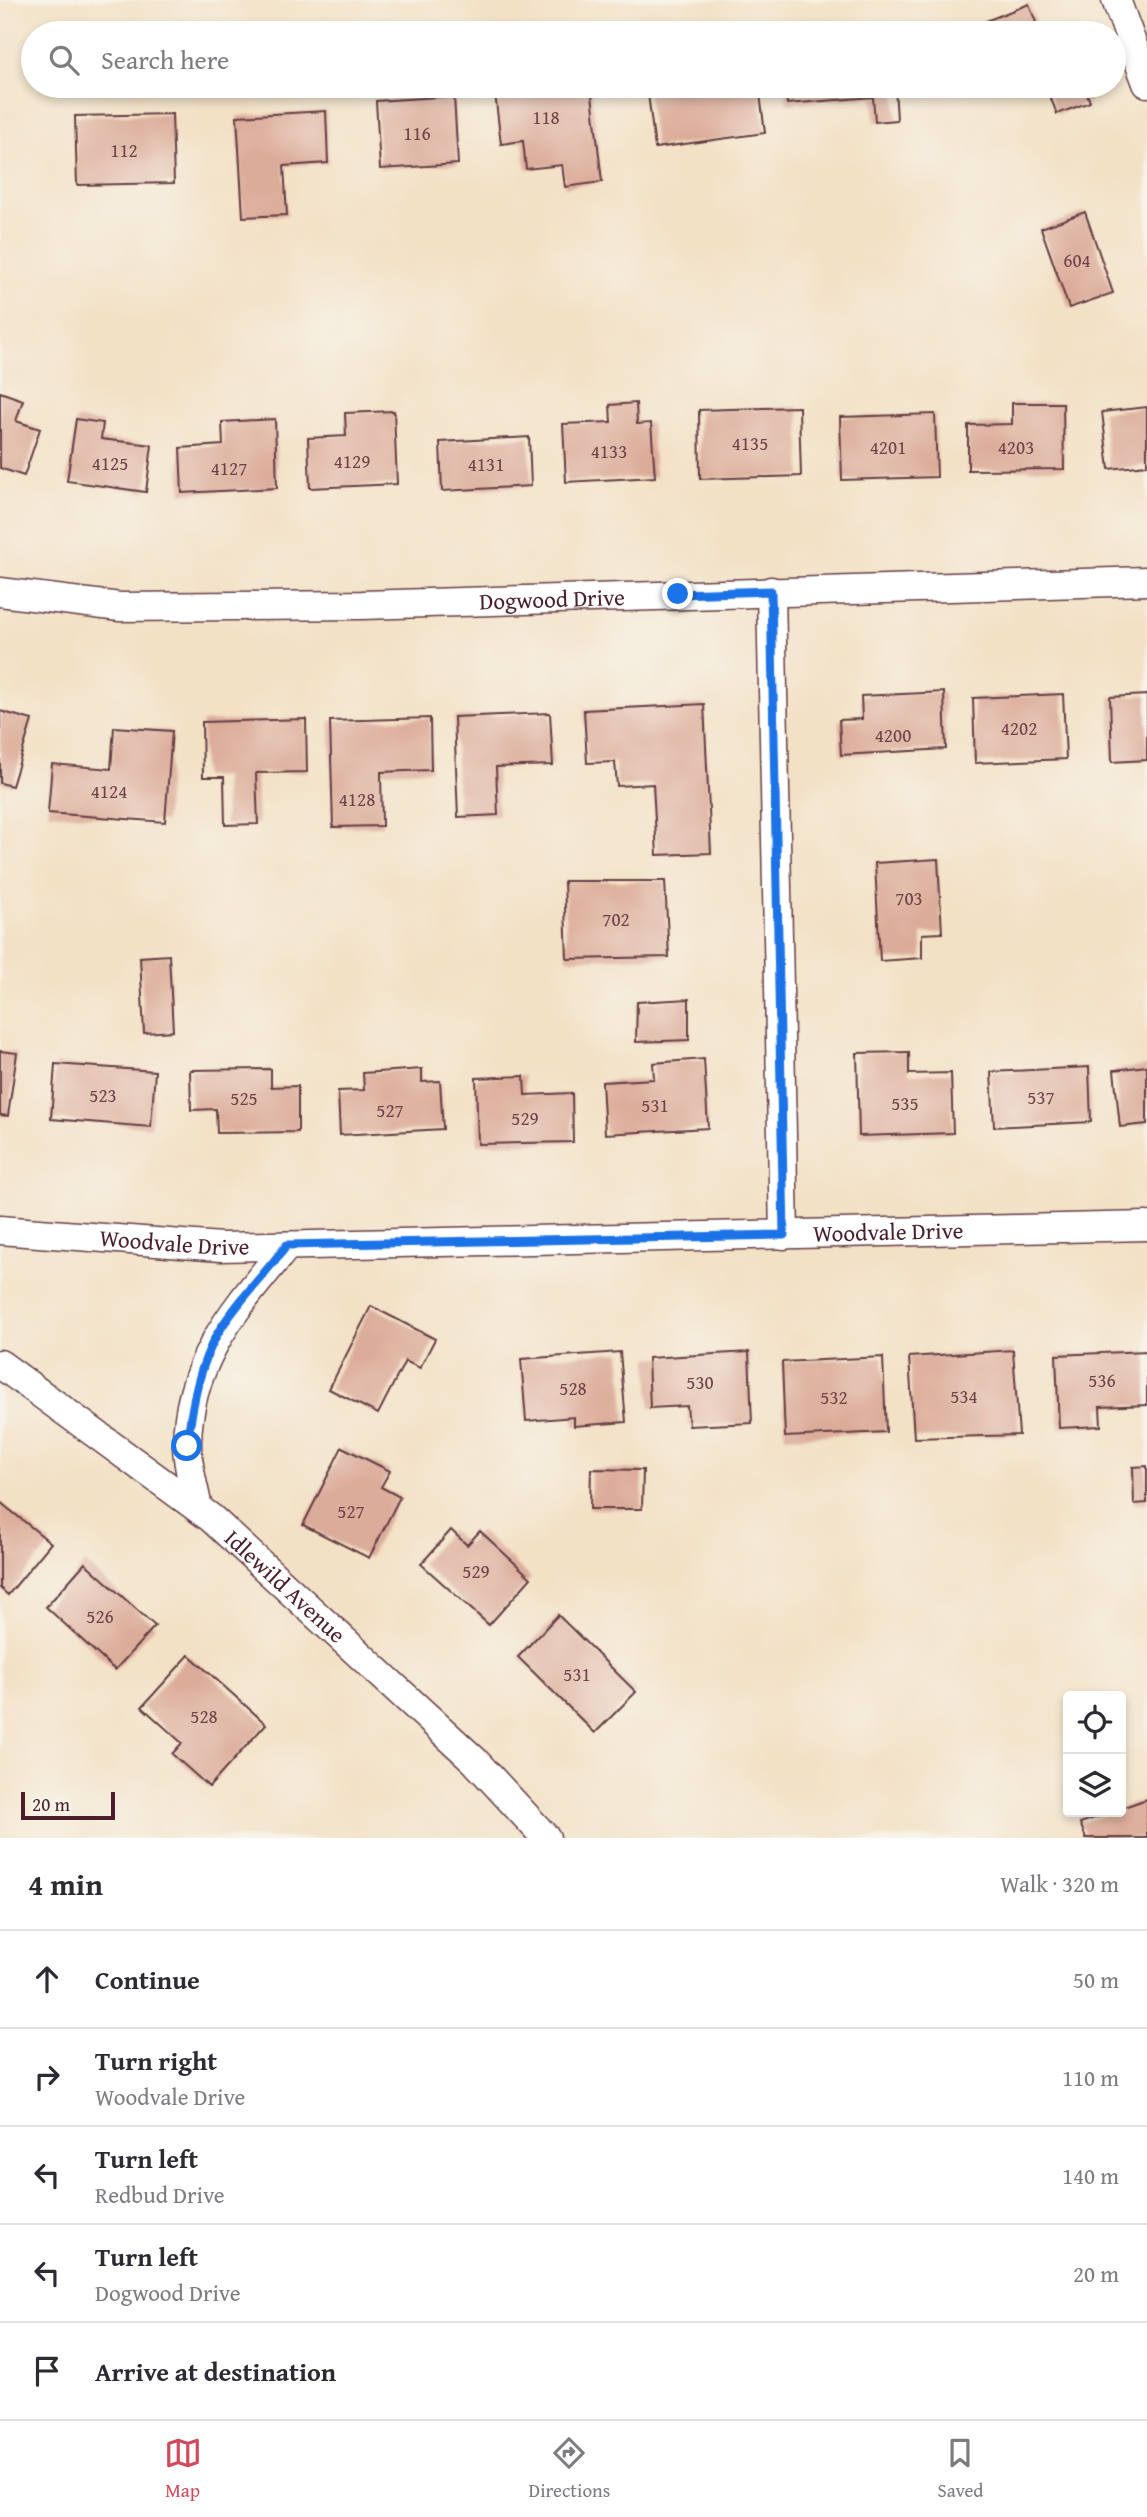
<!DOCTYPE html>
<html lang="en">
<head>
<meta charset="utf-8">
<style>
	body { margin:0; font-family:"Gentium Book Plus",serif; background:#f7f7f7; color:#2b2b33 }
	.controls { position:absolute; right:21px; bottom:21px; display:grid; overflow:hidden; border-radius:7px; box-shadow:0 4px 10px #0003 }
	.controls button { width:63px; height:63px; display:grid; place-items:center; padding:0; border:0; border-bottom:2px solid #e1e1e2; background:#fff; color:#2b2b33; font:35px sans-serif }
	.scale { position:absolute; left:21px; bottom:18px; width:94px; box-sizing:border-box; padding-left:7px; border:4px solid #4a1f2b; border-top:0; font-size:19px; line-height:24px; white-space:nowrap; color:#4a1f2b; -webkit-text-stroke:5px #f7f3e8; paint-order:stroke }
	.stop { position:absolute; width:21px; height:21px; margin:-16px; border:5px solid #1a73e8; border-radius:50%; background:#fff }
	.stop.end { background:#1a73e8; border-color:#fff; box-shadow:0 2px 7px #0008 }
	.list { margin:0; padding:0; list-style:none }
	h2 { display:flex; justify-content:space-between; align-items:center; height:91px; margin:0; padding:0 28px; font-size:30px }
	h2 small { font-size:23px; font-weight:400; color:#7c7c81 }
	.list li { display:grid; grid-template-columns:46px 1fr auto; gap:21px; align-items:center; box-sizing:border-box; height:98px; padding:0 28px; border-top:2px solid #e1e1e2 }
	.list b { display:block; font-size:26px; white-space:nowrap }
	.list p { margin:0; font-size:23px; white-space:nowrap; color:#7c7c81 }
	.list em { font-size:23px; font-style:normal; color:#7c7c81 }
	.icon { flex:none; width:38px; height:38px; fill:none; stroke:currentColor; stroke-width:2; stroke-linecap:round; stroke-linejoin:round }
	.map { position:relative; flex:none; width:1147px; height:1838px; overflow:hidden }
	.search { position:absolute; background:#fff; box-shadow:0 4px 10px #0003; left:21px; right:21px; top:21px; height:77px; display:flex; align-items:center; gap:18px; box-sizing:border-box; padding:0 24px; border-radius:38px; color:#7c7c81; font-size:26px }
	.sheet { height:581px; background:#fff }
	nav { display:flex; justify-content:space-around; align-items:center; box-sizing:border-box; height:98px; border-top:2px solid #e1e1e2; background:#fff; font-size:19px; color:#7c7c81 }
	nav a { display:grid; justify-items:center; gap:4px }
	nav .on { color:#d1495b }
	.map>svg:first-child { display:block }
</style>
</head>
<body>
<div class="map">
<svg width="1147" height="1838" viewBox="0 0 1147 1838">
	<rect width="100%" height="100%" fill="#f7f3e8"/>
	<filter id="ink" filterUnits="userSpaceOnUse"><feTurbulence type="fractalNoise" baseFrequency=".0143" numOctaves="2"/><feDisplacementMap in="SourceGraphic" scale="14" xChannelSelector="R" yChannelSelector="G"/><feConvolveMatrix kernelMatrix="1 2 1 2 8 2 1 2 1" color-interpolation-filters="sRGB"/></filter>
	<filter id="wash" filterUnits="userSpaceOnUse"><feTurbulence type="fractalNoise" baseFrequency=".00686" numOctaves="4" result="noise"/><feDisplacementMap in="SourceGraphic" scale="28" xChannelSelector="R" yChannelSelector="G"/><feGaussianBlur stdDeviation="1.57" result="paint"/><feColorMatrix in="noise" values="0 0 0 0 0 0 0 0 0 0 0 0 0 0 0 0 0 1.4 0 .05"/><feComposite in="paint" operator="in"/></filter>
	<g filter="url(#wash)">
		<rect width="100%" height="100%" fill="#f3e1c6"/>
		<g id="blocks">
			<path fill="#dcac9a" d="M 1029,4 L 1040,33 L 956,33 Z
				M 551,86 L 591,86 L 602,182 L 565,187 L 562,165 L 526,169 L 523,141 L 501,144 L 495,93 Z
				M 647,86 L 759,86 L 765,133 L 655,148 Z
				M 785,86 L 895,86 L 897,120 L 875,122 L 873,97 L 787,104 Z
				M 1046,86 L 1084,86 L 1090,102 L 1057,114 Z
				M 454,96 L 458,164 L 380,169 L 376,101 Z
				M 326,111 L 328,163 L 284,166 L 287,215 L 243,217 L 237,116 Z
				M 172,114 L 174,183 L 77,185 L 75,116 Z
				M 1085,212 L 1113,293 L 1069,308 L 1041,228 Z
				M 0,392 L 23,400 L 16,421 L 40,429 L 24,476 L 0,468 Z
				M 636,403 L 637,424 L 651,423 L 655,477 L 566,482 L 563,424 L 611,422 L 610,405 Z
				M 1012,403 L 1063,403 L 1064,469 L 968,470 L 968,425 L 1012,424 Z
				M 799,407 L 801,476 L 700,479 L 699,410 Z
				M 1147,407 L 1147,465 L 1109,469 L 1102,412 Z
				M 394,411 L 397,484 L 310,488 L 308,438 L 346,436 L 345,413 Z
				M 935,414 L 937,477 L 842,480 L 840,417 Z
				M 76,419 L 103,423 L 101,439 L 152,445 L 146,492 L 67,481 Z
				M 275,419 L 277,488 L 182,493 L 180,448 L 223,445 L 222,422 Z
				M 529,437 L 531,486 L 442,491 L 440,442 Z
				M 944,692 L 946,749 L 841,755 L 839,720 L 862,719 L 861,696 Z
				M 1063,694 L 1066,759 L 975,763 L 973,698 Z
				M 1147,695 L 1147,760 L 1112,762 L 1110,697 Z
				M 704,704 L 711,853 L 657,855 L 653,784 L 617,786 L 615,762 L 587,763 L 584,710 Z
				M 0,711 L 32,720 L 12,786 L 0,783 Z
				M 550,713 L 553,765 L 496,767 L 498,815 L 458,817 L 454,717 Z
				M 430,718 L 431,770 L 381,772 L 382,826 L 333,827 L 330,721 Z
				M 306,719 L 307,772 L 256,773 L 258,824 L 225,825 L 224,777 L 203,777 L 202,722 Z
				M 114,727 L 172,731 L 165,822 L 48,813 L 52,764 L 111,769 Z
				M 938,859 L 942,933 L 922,934 L 922,958 L 880,961 L 875,863 Z
				M 564,881 L 665,881 L 669,957 L 567,959 Z
				M 169,955 L 173,1031 L 144,1033 L 140,957 Z
				M 689,999 L 689,1040 L 636,1042 L 637,1002 Z
				M 0,1051 L 17,1053 L 8,1116 L 0,1115 Z
				M 909,1052 L 909,1074 L 951,1073 L 953,1133 L 859,1136 L 857,1053 Z
				M 704,1059 L 708,1128 L 605,1134 L 602,1082 L 654,1079 L 653,1063 Z
				M 55,1064 L 155,1071 L 151,1127 L 51,1119 Z
				M 1147,1066 L 1147,1124 L 1120,1127 L 1114,1070 Z
				M 1089,1067 L 1091,1122 L 994,1127 L 991,1072 Z
				M 271,1069 L 271,1087 L 298,1086 L 298,1132 L 217,1133 L 216,1109 L 191,1110 L 190,1070 Z
				M 422,1069 L 422,1082 L 440,1081 L 443,1129 L 340,1135 L 338,1091 L 364,1090 L 363,1073 Z
				M 524,1076 L 525,1095 L 572,1093 L 573,1142 L 478,1144 L 476,1078 Z
				M 371,1306 L 435,1339 L 420,1368 L 405,1361 L 378,1414 L 329,1389 Z
				M 1013,1350 L 1019,1435 L 914,1438 L 909,1357 Z
				M 1147,1351 L 1147,1405 L 1100,1407 L 1101,1426 L 1059,1428 L 1056,1355 Z
				M 620,1352 L 626,1422 L 574,1426 L 574,1417 L 526,1421 L 521,1359 Z
				M 749,1352 L 752,1423 L 689,1426 L 687,1406 L 650,1408 L 648,1358 Z
				M 883,1357 L 886,1432 L 785,1437 L 782,1362 Z
				M 342,1447 L 390,1471 L 381,1487 L 400,1497 L 369,1558 L 303,1525 Z
				M 1147,1466 L 1147,1503 L 1134,1504 L 1133,1467 Z
				M 591,1469 L 643,1470 L 642,1509 L 590,1509 Z
				M 0,1502 L 51,1543 L 8,1595 L 0,1588 Z
				M 451,1530 L 467,1545 L 480,1531 L 531,1578 L 489,1625 L 421,1564 Z
				M 85,1563 L 155,1626 L 115,1670 L 46,1607 Z
				M 558,1615 L 636,1692 L 595,1733 L 518,1657 Z
				M 189,1655 L 266,1724 L 209,1787 L 172,1754 L 182,1743 L 142,1707 Z
				M 1147,1799 L 1147,1838 L 1086,1838 L 1080,1823 L 1112,1812 L 1121,1812 L 1121,1808 Z"/>
		</g>
	</g>
	<g filter="url(#ink)">
		<use href="#blocks" fill-opacity="0" stroke="#633c42" stroke-width="2"/>
		<g fill="none" stroke-linecap="round" stroke-linejoin="round">
			<g stroke="#633c42" stroke-width="31">
				<g id="street">
					<path d="M 1116,0 L 1147,83"/>
					<path d="M 771,591 L 784,1235"/>
					<path id="s1" d="M 0,592 L 120,607 L 362,605 L 1147,581"/>
					<path id="s2" d="M 0,1230 L 221,1247 L 1147,1226"/>
					<path id="s3" d="M 0,1364 L 211,1518 L 474,1760 L 546,1838"/>
					<path d="M 198,1508 C 194,1488 187,1465 187,1444 C 188,1359 237,1307 287,1246"/>
				</g>
			</g>
			<use href="#street" stroke="#fff" stroke-width="28"/>
		</g>
	</g>
	<g fill="none" stroke-linecap="round" stroke-linejoin="round" filter="url(#ink)">
		<path stroke="#1a73e8" stroke-width="9" d="M 187,1446 C 192,1404 200,1357 225,1322 C 244,1295 267,1271 287,1245 L 784,1235 L 771,591 L 678,594"/>
	</g>
	<g text-anchor="middle" stroke-width="5" stroke-linejoin="round" paint-order="stroke">
		<g font-size="19" fill="#6e4247">
			<text x="546" y="124">118</text>
			<text x="417" y="140">116</text>
			<text x="124" y="157">112</text>
			<text x="1077" y="267">604</text>
			<text x="750" y="450">4135</text>
			<text x="888" y="454">4201</text>
			<text x="1016" y="454">4203</text>
			<text x="609" y="458">4133</text>
			<text x="352" y="468">4129</text>
			<text x="110" y="470">4125</text>
			<text x="486" y="471">4131</text>
			<text x="229" y="475">4127</text>
			<text x="1019" y="735">4202</text>
			<text x="893" y="742">4200</text>
			<text x="109" y="798">4124</text>
			<text x="357" y="806">4128</text>
			<text x="909" y="905">703</text>
			<text x="616" y="926">702</text>
			<text x="103" y="1102">523</text>
			<text x="1041" y="1104">537</text>
			<text x="244" y="1105">525</text>
			<text x="905" y="1110">535</text>
			<text x="655" y="1112">531</text>
			<text x="390" y="1117">527</text>
			<text x="525" y="1125">529</text>
			<text x="1102" y="1387">536</text>
			<text x="700" y="1389">530</text>
			<text x="573" y="1395">528</text>
			<text x="964" y="1403">534</text>
			<text x="834" y="1404">532</text>
			<text x="351" y="1518">527</text>
			<text x="476" y="1578">529</text>
			<text x="100" y="1623">526</text>
			<text x="577" y="1681">531</text>
			<text x="204" y="1723">528</text>
		</g>
		<g font-size="23" fill="#4a1f2b" stroke="#f7f3e8">
			<text dy="8" stroke="none"><textPath href="#s1" startOffset="553">Dogwood Drive</textPath></text>
			<text dy="8" stroke="none"><textPath href="#s2" startOffset="889">Woodvale Drive</textPath></text>
			<text dy="8" stroke="none"><textPath href="#s2" startOffset="175">Woodvale Drive</textPath></text>
			<text dy="8" stroke="none"><textPath href="#s3" startOffset="362">Idlewild Avenue</textPath></text>
		</g>
	</g>
</svg>
<div class="controls">
<button><svg class="icon" aria-label="locate" viewBox="0 0 24 24"><circle cx="12" cy="12" r="6"/><path d="M12 2v4M12 18v4M2 12h4M18 12h4"/></svg></button>
<button><svg class="icon" aria-label="layers" viewBox="0 0 24 24"><path d="M12 4l9 5-9 5-9-5zM3 14l9 5 9-5"/></svg></button>
</div>
<div class="scale">20 m</div>
<div class="stop" style="left:187px;top:1446px"></div>
<div class="stop end" style="left:678px;top:594px"></div>
<div class="search"><svg class="icon" aria-label="search" viewBox="0 0 24 24"><circle cx="10" cy="10" r="6"/><path d="M15 15l6 6"/></svg>Search here</div>
</div>
<section class="sheet">
<h2>4 min<small>Walk · 320 m</small></h2>
<ul class="list">
<li><svg class="icon" aria-label="ahead" viewBox="0 0 24 24"><path d="M12 20V5M6 11l6-6 6 6"/></svg><div><b>Continue</b></div><em>50 m</em></li>
<li><svg class="icon" aria-label="right" viewBox="0 0 24 24"><path d="M7 20v-9h11M14 6l5 5-5 5"/></svg><div><b>Turn right</b><p>Woodvale Drive</p></div><em>110 m</em></li>
<li><svg class="icon" aria-label="left" viewBox="0 0 24 24"><path d="M17 20v-9H6M10 6l-5 5 5 5"/></svg><div><b>Turn left</b><p>Redbud Drive</p></div><em>140 m</em></li>
<li><svg class="icon" aria-label="left" viewBox="0 0 24 24"><path d="M17 20v-9H6M10 6l-5 5 5 5"/></svg><div><b>Turn left</b><p>Dogwood Drive</p></div><em>20 m</em></li>
<li><svg class="icon" aria-label="arrive" viewBox="0 0 24 24"><path d="M6 21V4h12l-3 4 3 4H6"/></svg><div><b>Arrive at destination</b></div></li>
</ul>
</section>
<nav>
<a class="on"><svg class="icon" aria-label="map" viewBox="0 0 24 24"><path d="M3 6l6-2 6 2 6-2v14l-6 2-6-2-6 2zM9 4v14M15 6v14"/></svg>Map</a>
<a><svg class="icon" aria-label="directions" viewBox="0 0 24 24"><path d="M12 3l9 9-9 9-9-9zM9 14v-3h6M13 9l2 2-2 2"/></svg>Directions</a>
<a><svg class="icon" aria-label="saved" viewBox="0 0 24 24"><path d="M7 4h10v16l-5-4-5 4z"/></svg>Saved</a>
</nav>
</body>
</html>
